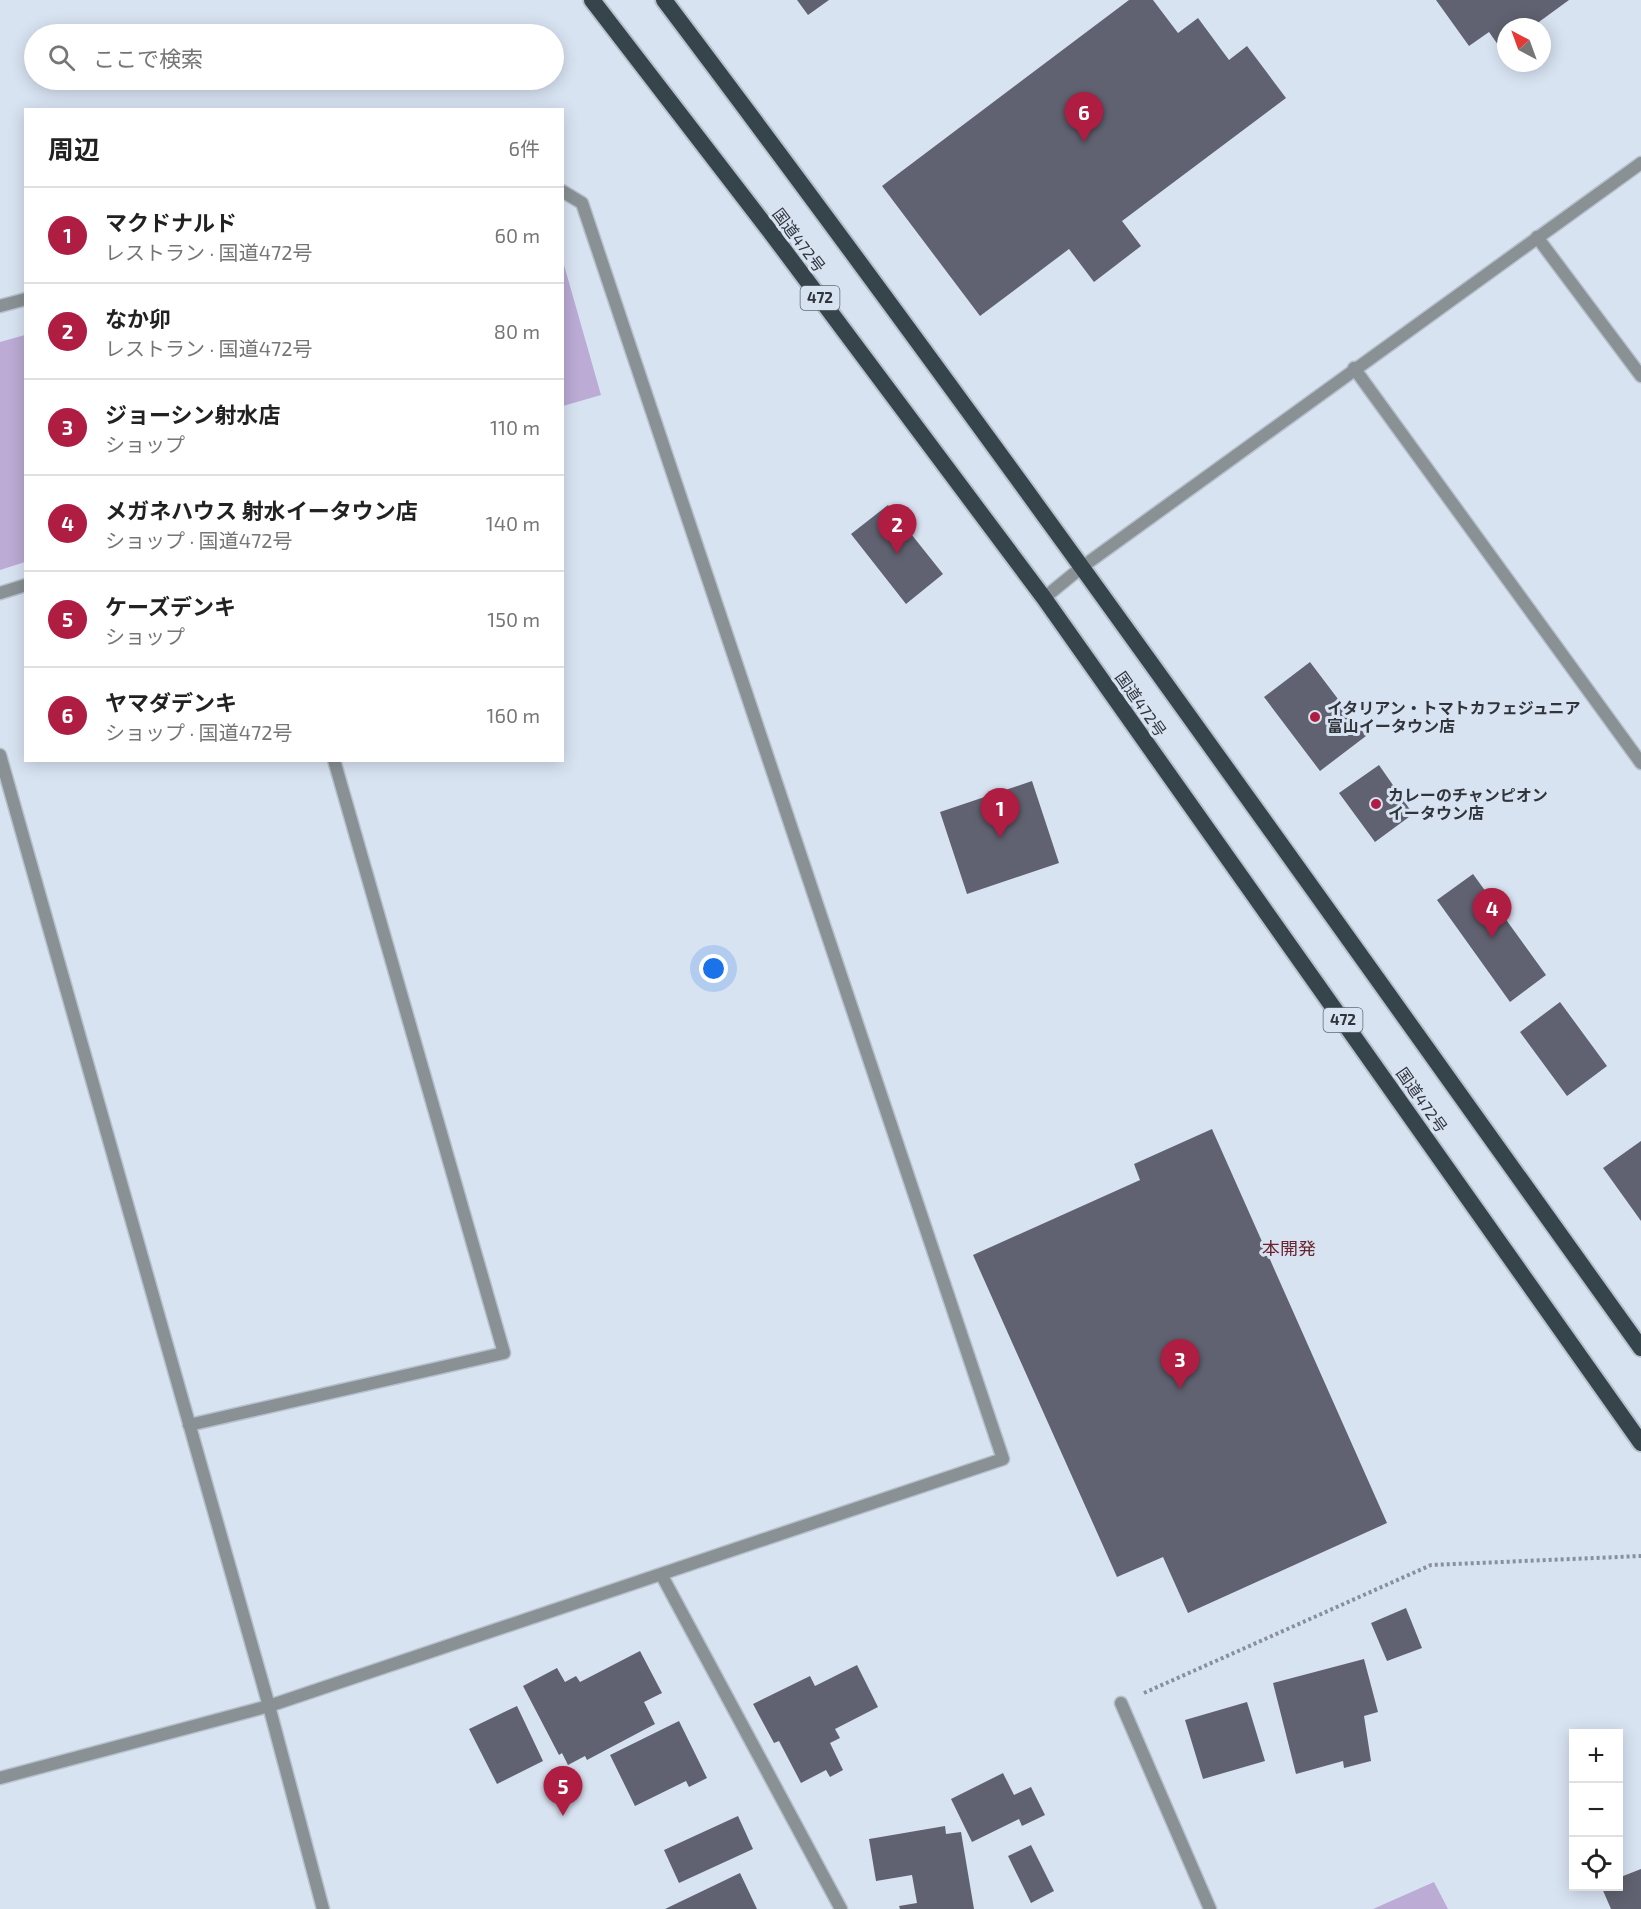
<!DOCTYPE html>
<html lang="ja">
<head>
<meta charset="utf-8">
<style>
	body { margin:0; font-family:"Exo 2","Noto Sans JP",sans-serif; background:#f2f2f2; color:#222 }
	.controls { position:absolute; right:18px; bottom:18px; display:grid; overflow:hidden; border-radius:0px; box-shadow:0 3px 15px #0003 }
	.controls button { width:54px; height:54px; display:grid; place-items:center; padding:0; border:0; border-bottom:2px solid #e0e0e0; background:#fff; color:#222; font:30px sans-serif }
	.compass { position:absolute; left:1497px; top:18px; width:54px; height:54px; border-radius:50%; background:#fff; box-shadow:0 3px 15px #0003; rotate:319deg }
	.you { position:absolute; left:714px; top:969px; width:21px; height:21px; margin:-15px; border:4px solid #fff; border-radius:50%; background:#1a73e8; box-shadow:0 0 0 9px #1a73e833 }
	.badge { display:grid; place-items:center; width:39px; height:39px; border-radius:50%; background:#b01d43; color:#fff; font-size:20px; font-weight:700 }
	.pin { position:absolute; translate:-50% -50px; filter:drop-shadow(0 2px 3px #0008) }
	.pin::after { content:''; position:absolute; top:32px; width:21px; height:18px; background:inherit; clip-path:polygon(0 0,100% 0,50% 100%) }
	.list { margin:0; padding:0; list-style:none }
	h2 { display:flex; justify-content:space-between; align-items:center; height:78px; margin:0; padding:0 24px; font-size:26px }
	h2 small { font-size:20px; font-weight:400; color:#767676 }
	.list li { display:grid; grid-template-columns:39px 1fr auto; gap:18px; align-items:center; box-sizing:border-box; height:96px; padding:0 24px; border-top:2px solid #e0e0e0 }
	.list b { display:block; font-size:22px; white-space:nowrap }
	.list p { margin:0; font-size:20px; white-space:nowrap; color:#767676 }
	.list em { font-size:20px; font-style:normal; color:#767676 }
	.icon { flex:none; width:33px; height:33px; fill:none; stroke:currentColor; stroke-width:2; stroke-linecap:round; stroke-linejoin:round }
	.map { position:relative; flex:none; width:1641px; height:1909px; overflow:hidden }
	.search { position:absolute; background:#fff; box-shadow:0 3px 15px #0003; left:24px; top:24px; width:540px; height:66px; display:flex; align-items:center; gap:15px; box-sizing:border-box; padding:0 21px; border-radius:33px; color:#767676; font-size:22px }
	.panel { position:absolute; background:#fff; box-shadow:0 3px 15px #0003; left:24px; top:108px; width:540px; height:654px; border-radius:0px }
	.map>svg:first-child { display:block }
</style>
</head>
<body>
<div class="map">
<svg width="1641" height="1909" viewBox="0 0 1641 1909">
	<rect width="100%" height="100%" fill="#d8e3f2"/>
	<path fill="#bbabd5" d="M 562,258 L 601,395 L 563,406 L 562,406 Z
		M 25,335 L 25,562 L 0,570 L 0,342 Z
		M 1434,1882 L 1448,1909 L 1373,1909 Z"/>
	<path fill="#606271" d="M 797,0 L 829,0 L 808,15 Z
		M 1129,0 L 1153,0 L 1178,33 L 1198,18 L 1229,60 L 1247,46 L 1286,98 L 1122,221 L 1141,246 L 1094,282 L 1069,249 L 980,316 L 882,186 Z
		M 1436,0 L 1569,0 L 1532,27 L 1506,27 L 1506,46 L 1501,49 L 1489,32 L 1469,46 Z
		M 888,505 L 943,574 L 906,604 L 851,534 Z
		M 1310,662 L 1366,736 L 1320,771 L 1264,697 Z
		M 1379,765 L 1413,814 L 1375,842 L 1339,793 Z
		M 1032,781 L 1059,863 L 967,894 L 940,812 Z
		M 1473,874 L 1546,975 L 1510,1002 L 1437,900 Z
		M 1560,1002 L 1607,1066 L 1567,1096 L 1520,1032 Z
		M 1212,1129 L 1387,1523 L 1188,1613 L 1163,1557 L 1117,1577 L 973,1255 L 1140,1180 L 1134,1164 Z
		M 1641,1141 L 1641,1221 L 1603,1168 Z
		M 1406,1608 L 1422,1648 L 1387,1661 L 1371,1623 Z
		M 640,1651 L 662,1693 L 644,1702 L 655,1724 L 587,1760 L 585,1756 L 568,1765 L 562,1753 L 559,1755 L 523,1686 L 557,1668 L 565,1682 L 576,1676 L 580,1682 Z
		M 1364,1659 L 1378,1712 L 1364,1716 L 1371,1761 L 1344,1768 L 1343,1761 L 1296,1774 L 1273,1683 Z
		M 857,1665 L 878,1707 L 835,1729 L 840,1738 L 830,1743 L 843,1770 L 830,1777 L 826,1770 L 801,1783 L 779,1741 L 774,1743 L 753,1704 L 810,1676 L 815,1686 Z
		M 1247,1702 L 1265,1761 L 1203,1779 L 1185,1720 Z
		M 517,1706 L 543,1761 L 497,1784 L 469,1729 Z
		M 679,1721 L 707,1778 L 689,1787 L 686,1781 L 635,1806 L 610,1755 Z
		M 1003,1773 L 1014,1795 L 1031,1787 L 1045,1815 L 1022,1826 L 1019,1819 L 972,1842 L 951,1799 Z
		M 738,1816 L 753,1849 L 679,1883 L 664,1850 Z
		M 945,1826 L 946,1834 L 961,1832 L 974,1909 L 900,1909 L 899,1906 L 917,1903 L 912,1875 L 876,1881 L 869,1839 Z
		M 1031,1845 L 1054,1891 L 1031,1903 L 1008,1856 Z
		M 1641,1869 L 1641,1909 L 1611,1909 L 1601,1886 L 1618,1886 L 1618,1878 Z
		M 740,1873 L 757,1909 L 665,1909 Z"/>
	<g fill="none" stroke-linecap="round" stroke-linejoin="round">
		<g stroke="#b7c0cd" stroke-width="15">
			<path id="service" d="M 1537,237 L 1641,376
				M 1354,368 L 1641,763
				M 0,593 L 26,585
				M 0,755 L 269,1706
				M 189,1425 L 504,1353 L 334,760"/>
		</g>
		<g stroke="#b7c0cd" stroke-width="15">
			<path id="minor" d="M 0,306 L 26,299
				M 661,1574 L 841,1909
				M 1121,1703 L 1210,1909
				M 269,1706 L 323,1909
				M 0,1778 L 269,1706 L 1003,1459 L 582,203 L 562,191"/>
		</g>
		<g stroke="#b7c0cd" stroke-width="15">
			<path id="tertiary" d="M 1044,598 L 1082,567 L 1641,163"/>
		</g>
		<g stroke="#b7c0cd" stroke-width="20">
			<path id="trunk" d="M 592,0 L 772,234 L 1044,598 L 1641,1443
				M 664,0 C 998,443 1318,897 1641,1348"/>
		</g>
		<path stroke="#88909b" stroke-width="4" stroke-dasharray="3 3" stroke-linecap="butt" d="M 1144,1693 L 1431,1565 L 1641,1556"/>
		<use href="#service" stroke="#899195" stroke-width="12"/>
		<use href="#minor" stroke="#899195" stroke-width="12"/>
		<use href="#tertiary" stroke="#899195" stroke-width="12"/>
		<use href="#trunk" stroke="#36444b" stroke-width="16"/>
	</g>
	<g fill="#b01d43" stroke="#d8e3f2" stroke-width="2">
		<circle cx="1315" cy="717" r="6"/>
		<circle cx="1376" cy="804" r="6"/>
	</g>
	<g text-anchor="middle" stroke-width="6" stroke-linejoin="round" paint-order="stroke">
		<g fill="#d8e3f2" stroke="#636972" stroke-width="1.5">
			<rect x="800.5" y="286" width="39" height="24" rx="4.5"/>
			<rect x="1323.5" y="1008" width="39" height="24" rx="4.5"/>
		</g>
		<g font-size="15" font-weight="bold" fill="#31353b">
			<text x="820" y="303">472</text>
			<text x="1343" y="1025">472</text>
		</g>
		<g font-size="16" fill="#31353b" stroke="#d8e3f2">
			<text transform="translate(799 240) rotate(53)" y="6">国道472号</text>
			<text transform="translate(1141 704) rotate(55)" y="6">国道472号</text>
			<text transform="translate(1422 1100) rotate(55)" y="6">国道472号</text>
		</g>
		<g font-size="16" font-weight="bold" fill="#31353b" stroke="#d8e3f2" text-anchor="start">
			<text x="1327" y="714">イタリアン・トマトカフェジュニア<tspan x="1327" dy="18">富山イータウン店</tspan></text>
			<text x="1388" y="801">カレーのチャンピオン<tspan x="1388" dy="18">イータウン店</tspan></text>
		</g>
		<g font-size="18" fill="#6a242f" stroke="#d8e3f2">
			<text x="1289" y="1255">本開発</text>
		</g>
	</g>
</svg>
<div class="controls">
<button>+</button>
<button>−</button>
<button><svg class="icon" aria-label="locate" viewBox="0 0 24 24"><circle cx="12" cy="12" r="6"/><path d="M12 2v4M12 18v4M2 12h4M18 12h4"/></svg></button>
</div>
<svg class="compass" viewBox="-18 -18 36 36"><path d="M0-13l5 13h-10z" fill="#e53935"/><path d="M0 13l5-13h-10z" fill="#767676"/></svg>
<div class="you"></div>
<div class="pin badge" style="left:1000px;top:838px">1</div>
<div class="pin badge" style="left:897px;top:554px">2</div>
<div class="pin badge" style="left:1180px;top:1389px">3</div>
<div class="pin badge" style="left:1492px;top:938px">4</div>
<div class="pin badge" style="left:563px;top:1816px">5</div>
<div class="pin badge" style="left:1084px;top:142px">6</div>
<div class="search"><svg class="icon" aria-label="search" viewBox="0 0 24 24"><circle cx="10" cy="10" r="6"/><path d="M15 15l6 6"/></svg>ここで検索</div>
<section class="panel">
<h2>周辺<small>6件</small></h2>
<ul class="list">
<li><span class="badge">1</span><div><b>マクドナルド</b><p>レストラン · 国道472号</p></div><em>60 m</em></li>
<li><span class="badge">2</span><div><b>なか卯</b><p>レストラン · 国道472号</p></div><em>80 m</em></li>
<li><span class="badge">3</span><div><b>ジョーシン射水店</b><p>ショップ</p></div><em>110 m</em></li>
<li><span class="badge">4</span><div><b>メガネハウス 射水イータウン店</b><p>ショップ · 国道472号</p></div><em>140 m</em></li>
<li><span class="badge">5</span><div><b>ケーズデンキ</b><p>ショップ</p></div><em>150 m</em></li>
<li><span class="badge">6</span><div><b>ヤマダデンキ</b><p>ショップ · 国道472号</p></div><em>160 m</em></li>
</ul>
</section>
</div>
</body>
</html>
